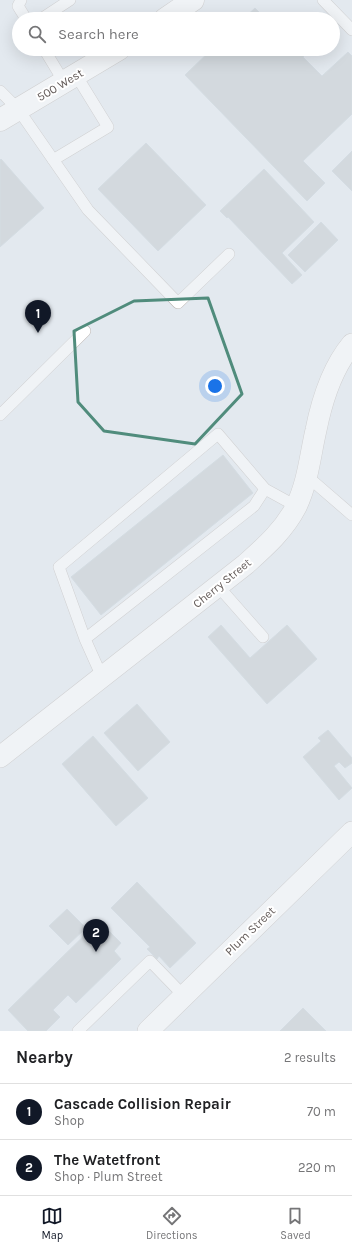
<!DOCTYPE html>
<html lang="en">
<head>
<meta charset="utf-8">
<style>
	body { margin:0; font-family:Karla,sans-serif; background:#f6f6f6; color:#202124 }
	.you { position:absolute; left:215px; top:386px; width:14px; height:14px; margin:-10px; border:3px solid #fff; border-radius:50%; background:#1a73e8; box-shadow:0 0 0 6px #1a73e833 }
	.badge { display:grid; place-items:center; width:26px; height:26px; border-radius:50%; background:#111827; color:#fff; font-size:13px; font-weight:700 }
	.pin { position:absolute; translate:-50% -33px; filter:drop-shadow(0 1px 2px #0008) }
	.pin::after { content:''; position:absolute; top:21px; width:14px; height:12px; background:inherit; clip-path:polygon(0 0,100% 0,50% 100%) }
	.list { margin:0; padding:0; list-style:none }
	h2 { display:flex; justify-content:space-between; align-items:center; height:52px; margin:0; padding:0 16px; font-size:17px }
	h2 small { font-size:13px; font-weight:400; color:#757577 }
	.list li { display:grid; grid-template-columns:26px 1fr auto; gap:12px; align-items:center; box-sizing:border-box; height:56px; padding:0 16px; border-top:1px solid #e0e0e0 }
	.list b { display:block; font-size:15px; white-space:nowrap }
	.list p { margin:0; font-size:13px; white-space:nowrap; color:#757577 }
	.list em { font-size:13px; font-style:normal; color:#757577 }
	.icon { flex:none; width:22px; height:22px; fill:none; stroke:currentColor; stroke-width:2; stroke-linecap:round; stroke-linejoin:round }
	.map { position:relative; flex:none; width:352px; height:1031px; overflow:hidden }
	.search { position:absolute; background:#fff; box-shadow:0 4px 16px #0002; left:12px; right:12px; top:12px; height:44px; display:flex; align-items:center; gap:10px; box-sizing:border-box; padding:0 14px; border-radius:22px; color:#757577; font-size:15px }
	.sheet { height:164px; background:#fff }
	nav { display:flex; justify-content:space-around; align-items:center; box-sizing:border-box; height:56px; border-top:1px solid #e0e0e0; background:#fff; font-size:11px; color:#757577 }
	nav a { display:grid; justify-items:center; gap:2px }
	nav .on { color:#111827 }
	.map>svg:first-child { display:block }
</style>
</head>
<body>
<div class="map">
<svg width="352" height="1031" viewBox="0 0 352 1031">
	<rect width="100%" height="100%" fill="#e3e9ef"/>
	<path fill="#bfc6ca" stroke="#c0cdd4" d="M 255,8 L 266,19 L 243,19 Z
		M 212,49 L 308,49 L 309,50 L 303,57 L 322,76 L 348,52 L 352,56 L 352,114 L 303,161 L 325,183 L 307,201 L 185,75 Z
		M 146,143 L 206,205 L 158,251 L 98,189 Z
		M 352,151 L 352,191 L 332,171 Z
		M 1,159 L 44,208 L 0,247 L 0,160 Z
		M 264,169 L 314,222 L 282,253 L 302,275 L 292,284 L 228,217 L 227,218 L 220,211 Z
		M 321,222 L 338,240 L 305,272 L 288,255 Z
		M 223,455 L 253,493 L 101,615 L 71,577 Z
		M 221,625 L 250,658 L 287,625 L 317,659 L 267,704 L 208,637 Z
		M 137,704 L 170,742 L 138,771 L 104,733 Z
		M 328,730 L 352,758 L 352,763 L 345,768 L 339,762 L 334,766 L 352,788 L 339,800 L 303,757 L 321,741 L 318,738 Z
		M 93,736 L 148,798 L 116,826 L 62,764 Z
		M 137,882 L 196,943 L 170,968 L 159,956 L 157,959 L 147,949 L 150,947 L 111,908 Z
		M 67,909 L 86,928 L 68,945 L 49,926 Z
		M 99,921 L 121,943 L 114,951 L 121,959 L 76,1003 L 68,995 L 53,1010 L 60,1017 L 46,1031 L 28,1031 L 8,1010 Z
		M 303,1008 L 326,1031 L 280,1031 Z"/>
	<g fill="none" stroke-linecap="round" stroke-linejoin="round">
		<g stroke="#b9b3b0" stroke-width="12">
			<path id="lane" d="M 21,0 L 18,6 L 26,19
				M 323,0 L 352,30
				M 41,19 L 70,0
				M 44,49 L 64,82
				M 0,91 L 18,109 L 88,210 L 178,303 L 229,254
				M 53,160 L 108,127 L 76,75
				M 0,415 L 85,331
				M 308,477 L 352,515
				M 265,489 L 296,506
				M 218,586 L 263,637
				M 85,639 L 254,506 L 265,489 L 218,434 L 59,567 L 85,639 L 102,677
				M 78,1031 L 150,961 L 184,996"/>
		</g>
		<g stroke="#b9b3b0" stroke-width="22">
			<path id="street" d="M 0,757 L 246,564 C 266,546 284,530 296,507 C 308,482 310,456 316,430 C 322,400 332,368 352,344
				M 148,1031 L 352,832"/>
		</g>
		<g stroke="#b9b3af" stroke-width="23">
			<path id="secondary" d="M 165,19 L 193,0
				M 0,120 L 119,49"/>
		</g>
		<use href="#lane" stroke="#fff" stroke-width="11"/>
		<use href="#street" stroke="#fff" stroke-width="21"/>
		<use href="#secondary" stroke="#fff" stroke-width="22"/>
	</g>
	<path d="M0 0H352V1031H0ZM 208,298 L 242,394 L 195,444 L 104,431 L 78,402 L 74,331 L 134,301 Z" fill="#e3e9ef" fill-opacity=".55" fill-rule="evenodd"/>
	<path fill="none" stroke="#508c7c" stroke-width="3" stroke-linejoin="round" d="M 208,298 L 242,394 L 195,444 L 104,431 L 78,402 L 74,331 L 134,301 Z"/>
	<g text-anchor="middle" stroke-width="4" stroke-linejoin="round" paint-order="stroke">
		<g font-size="12" fill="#655d5b" stroke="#fff">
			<text transform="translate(60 85) rotate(-31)" y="4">500 West</text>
			<text transform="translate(222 583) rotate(-39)" y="4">Cherry Street</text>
			<text transform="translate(250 931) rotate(-44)" y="4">Plum Street</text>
		</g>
	</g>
</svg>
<div class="you"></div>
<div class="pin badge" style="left:38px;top:333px">1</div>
<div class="pin badge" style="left:96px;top:952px">2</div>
<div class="search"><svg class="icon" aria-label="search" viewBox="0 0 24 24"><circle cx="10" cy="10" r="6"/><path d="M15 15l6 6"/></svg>Search here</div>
</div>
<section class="sheet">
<h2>Nearby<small>2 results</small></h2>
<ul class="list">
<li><span class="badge">1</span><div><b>Cascade Collision Repair</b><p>Shop</p></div><em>70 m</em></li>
<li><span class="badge">2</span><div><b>The Watetfront</b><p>Shop · Plum Street</p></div><em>220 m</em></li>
</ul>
</section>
<nav>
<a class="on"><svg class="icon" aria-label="map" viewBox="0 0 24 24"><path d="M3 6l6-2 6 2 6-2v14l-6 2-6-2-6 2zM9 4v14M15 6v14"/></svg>Map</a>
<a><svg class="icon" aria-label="directions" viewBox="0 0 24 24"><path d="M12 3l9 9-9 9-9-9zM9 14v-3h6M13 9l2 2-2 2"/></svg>Directions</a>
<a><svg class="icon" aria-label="saved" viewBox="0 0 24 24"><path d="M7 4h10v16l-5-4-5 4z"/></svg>Saved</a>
</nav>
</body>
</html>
